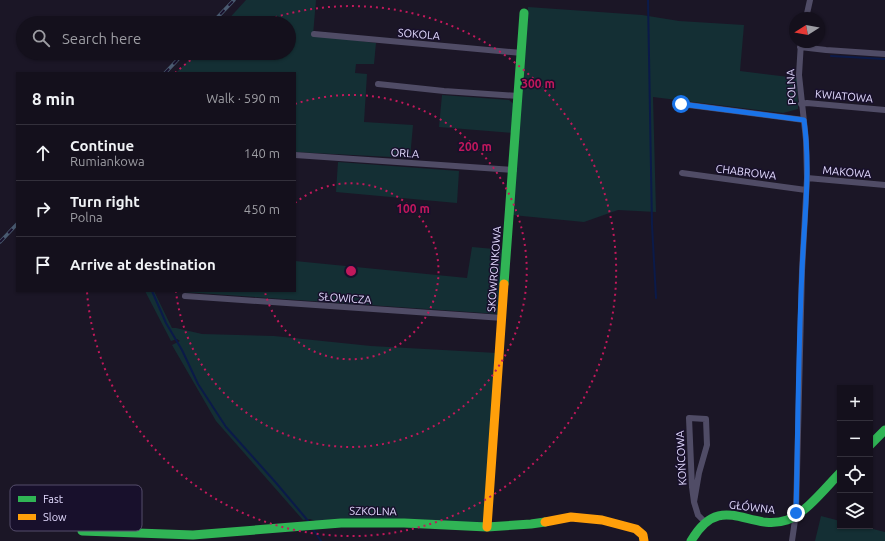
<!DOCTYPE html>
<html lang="en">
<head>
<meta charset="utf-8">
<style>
	body { margin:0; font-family:Ubuntu,sans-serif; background:#1d1925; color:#f1f3f6 }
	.controls { position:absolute; right:12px; bottom:12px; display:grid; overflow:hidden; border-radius:0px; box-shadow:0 1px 3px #0004 }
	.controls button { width:36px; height:36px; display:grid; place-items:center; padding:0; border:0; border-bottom:1px solid #33303b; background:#14101c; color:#f1f3f6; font:20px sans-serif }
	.compass { position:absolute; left:789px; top:12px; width:36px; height:36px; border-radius:50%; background:#14101c; box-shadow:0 1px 3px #0004; rotate:259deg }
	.stop { position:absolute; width:12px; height:12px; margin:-9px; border:3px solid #1a73e8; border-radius:50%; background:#fff }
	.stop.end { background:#1a73e8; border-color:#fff; box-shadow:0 1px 4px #0008 }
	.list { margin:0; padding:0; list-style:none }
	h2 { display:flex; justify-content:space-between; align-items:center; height:52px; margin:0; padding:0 16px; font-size:17px }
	h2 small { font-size:13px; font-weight:400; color:#9d9da3 }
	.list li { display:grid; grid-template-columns:26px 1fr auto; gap:12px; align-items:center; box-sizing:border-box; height:56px; padding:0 16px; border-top:1px solid #33303b }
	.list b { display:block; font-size:15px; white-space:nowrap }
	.list p { margin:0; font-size:13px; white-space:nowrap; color:#9d9da3 }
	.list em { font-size:13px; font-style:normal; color:#9d9da3 }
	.icon { flex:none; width:22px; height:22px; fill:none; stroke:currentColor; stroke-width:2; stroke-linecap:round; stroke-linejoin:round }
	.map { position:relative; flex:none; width:885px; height:541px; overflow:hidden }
	.search { position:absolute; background:#14101c; box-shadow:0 1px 3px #0004; left:16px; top:16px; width:280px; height:44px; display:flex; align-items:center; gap:10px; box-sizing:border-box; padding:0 14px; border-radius:22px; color:#9d9da3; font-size:15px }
	.panel { position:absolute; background:#14101c; box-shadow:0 1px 3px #0004; left:16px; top:72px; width:280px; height:220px; border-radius:0px }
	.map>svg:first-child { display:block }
</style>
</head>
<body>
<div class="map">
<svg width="885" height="541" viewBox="0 0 885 541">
	<rect width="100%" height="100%" fill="#1b1626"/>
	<path fill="#142f34" d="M 246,0 L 316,0 L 313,35 L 376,43 L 374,64 L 356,64 L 355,73 L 367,74 L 364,122 L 413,125 L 410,158 L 295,152 L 295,73 L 176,73 L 196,53 L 289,53 L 289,23 L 225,23 Z
		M 528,7 L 642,15 L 679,21 L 744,25 L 740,71 L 797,78 L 798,109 L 783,113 L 653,97 L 656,212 L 618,210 L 584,222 L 512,215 Z
		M 442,95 L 509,100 L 516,106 L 514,133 L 439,127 Z
		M 338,162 L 459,171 L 457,203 L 336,192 Z
		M 472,247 L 505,250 L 498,314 L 169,291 L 295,291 L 295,261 L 467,278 Z
		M 145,291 L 154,291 L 172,328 L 176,328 L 202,334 L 274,336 L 371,346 L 497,353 L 484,523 L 316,521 L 310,519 L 303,520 L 216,421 L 172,345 L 180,341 L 177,339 L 171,341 Z
		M 821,516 L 840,521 L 840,526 L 861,526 L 885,532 L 885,541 L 815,541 Z"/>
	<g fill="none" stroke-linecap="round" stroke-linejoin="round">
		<path stroke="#0b1a49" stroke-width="2" d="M 648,0 L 652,225 L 656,298
			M 831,56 L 885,59
			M 152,291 L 166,323 L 182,350 L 198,384 L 226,427 L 277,484 L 309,522
			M 313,529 L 321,541"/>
		<path stroke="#504c66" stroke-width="6" d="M 806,18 L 810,0
			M 314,34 L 522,53
			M 800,47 L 826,50 L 885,54
			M 378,84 L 444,91 L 518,96
			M 681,104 L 804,120
			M 801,104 L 807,103 L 885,110
			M 295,155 L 514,170
			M 682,173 L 806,190
			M 807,178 L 885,185
			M 185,296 L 503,318
			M 694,502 L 699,473 L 707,445 L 706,419 L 689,418 L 692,487 L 694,502 L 698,515 L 705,522
			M 792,541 L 796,513 L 802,271 L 807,178 L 806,140 L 799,75 L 801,42"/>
		<path stroke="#30b455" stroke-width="9" d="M 504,284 L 524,13
			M 870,445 L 885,430
			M 82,531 L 193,535 L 341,523 L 404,523 L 487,527 L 531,524 L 545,522
			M 691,541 C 721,489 749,533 787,520 C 806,513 826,487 840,473"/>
		<path stroke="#ff9f0a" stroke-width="9" d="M 545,522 L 571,517 L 602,520 L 636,529 L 643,535 L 644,541
			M 487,527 L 504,284"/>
		<g stroke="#495a70" stroke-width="3.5">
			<path id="rail" d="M 212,23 L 234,0
				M 165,73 L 184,53
				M 0,242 L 17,224"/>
		</g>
		<use href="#rail" stroke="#18102c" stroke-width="2" stroke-dasharray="6" stroke-linecap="butt"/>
	</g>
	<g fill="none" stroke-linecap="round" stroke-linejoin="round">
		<path stroke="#1a73e8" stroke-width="5" d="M 681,104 L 804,120 C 811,170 804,220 802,271 C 798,351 798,432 796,513"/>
	</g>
	<g fill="none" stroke="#c2185b" stroke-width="2" stroke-dasharray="2 4">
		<path d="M295 203A88 88 0 1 1 265 292"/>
		<path d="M295 104A176 176 0 1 1 176 292"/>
		<path d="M175 73A265 265 0 0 1 199 54M258 23A265 265 0 1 1 87 292"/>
	</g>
	<g text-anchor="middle" stroke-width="3" stroke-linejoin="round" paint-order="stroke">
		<g font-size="11" fill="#e3dbff" stroke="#18102c">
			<text transform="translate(419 34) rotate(5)" y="4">SOKOLA</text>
			<text transform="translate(791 87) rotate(-93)" y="4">POLNA</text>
			<text transform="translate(844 96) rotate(5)" y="4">KWIATOWA</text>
			<text transform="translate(405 153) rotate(4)" y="4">ORLA</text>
			<text transform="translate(746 172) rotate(7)" y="4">CHABROWA</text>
			<text transform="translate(847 172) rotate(5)" y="4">MAKOWA</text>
			<text transform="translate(494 269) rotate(-86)" y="4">SKOWRONKOWA</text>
			<text transform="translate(345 298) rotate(4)" y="4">SŁOWICZA</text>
			<text transform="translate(681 458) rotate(-93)" y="4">KOŃCOWA</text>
			<text transform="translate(752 507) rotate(7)" y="4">GŁÓWNA</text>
			<text transform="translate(373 511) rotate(1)" y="4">SZKOLNA</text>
		</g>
	</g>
	<rect x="10" y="485" width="132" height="46" rx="6" fill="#18102c" stroke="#554d6b" stroke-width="1"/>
	<rect x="18" y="496" width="18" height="6" fill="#30b455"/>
	<rect x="18" y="514" width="18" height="6" fill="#ff9f0a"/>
	<g font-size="11" fill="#e3dbff">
		<text x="43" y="503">Fast</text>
		<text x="43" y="521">Slow</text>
	</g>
	<circle cx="351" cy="271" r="6" fill="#c2185b" stroke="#18102c" stroke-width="2"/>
	<g font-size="12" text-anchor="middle" font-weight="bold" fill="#c2185b" stroke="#18102c" stroke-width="3" stroke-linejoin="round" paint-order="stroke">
		<text x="538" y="88">300 m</text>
		<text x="475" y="151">200 m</text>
		<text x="413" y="213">100 m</text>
	</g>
</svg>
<div class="controls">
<button>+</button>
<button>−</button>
<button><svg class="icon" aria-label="locate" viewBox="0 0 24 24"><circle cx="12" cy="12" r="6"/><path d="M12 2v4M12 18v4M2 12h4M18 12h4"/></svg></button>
<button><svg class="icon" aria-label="layers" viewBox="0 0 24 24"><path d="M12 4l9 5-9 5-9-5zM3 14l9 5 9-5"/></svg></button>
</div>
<svg class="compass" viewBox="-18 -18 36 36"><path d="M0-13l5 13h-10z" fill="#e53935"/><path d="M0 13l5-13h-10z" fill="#9d9da3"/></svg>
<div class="stop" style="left:681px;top:104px"></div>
<div class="stop end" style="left:796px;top:513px"></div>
<div class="search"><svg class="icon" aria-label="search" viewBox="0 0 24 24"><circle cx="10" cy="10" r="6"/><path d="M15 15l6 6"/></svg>Search here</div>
<section class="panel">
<h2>8 min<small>Walk · 590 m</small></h2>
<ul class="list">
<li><svg class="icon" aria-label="ahead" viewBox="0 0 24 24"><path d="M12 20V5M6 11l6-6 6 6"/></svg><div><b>Continue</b><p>Rumiankowa</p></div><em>140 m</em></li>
<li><svg class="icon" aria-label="right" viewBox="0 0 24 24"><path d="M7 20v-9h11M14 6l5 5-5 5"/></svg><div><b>Turn right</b><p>Polna</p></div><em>450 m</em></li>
<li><svg class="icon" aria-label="arrive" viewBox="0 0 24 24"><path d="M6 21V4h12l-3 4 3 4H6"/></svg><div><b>Arrive at destination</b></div></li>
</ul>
</section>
</div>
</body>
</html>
